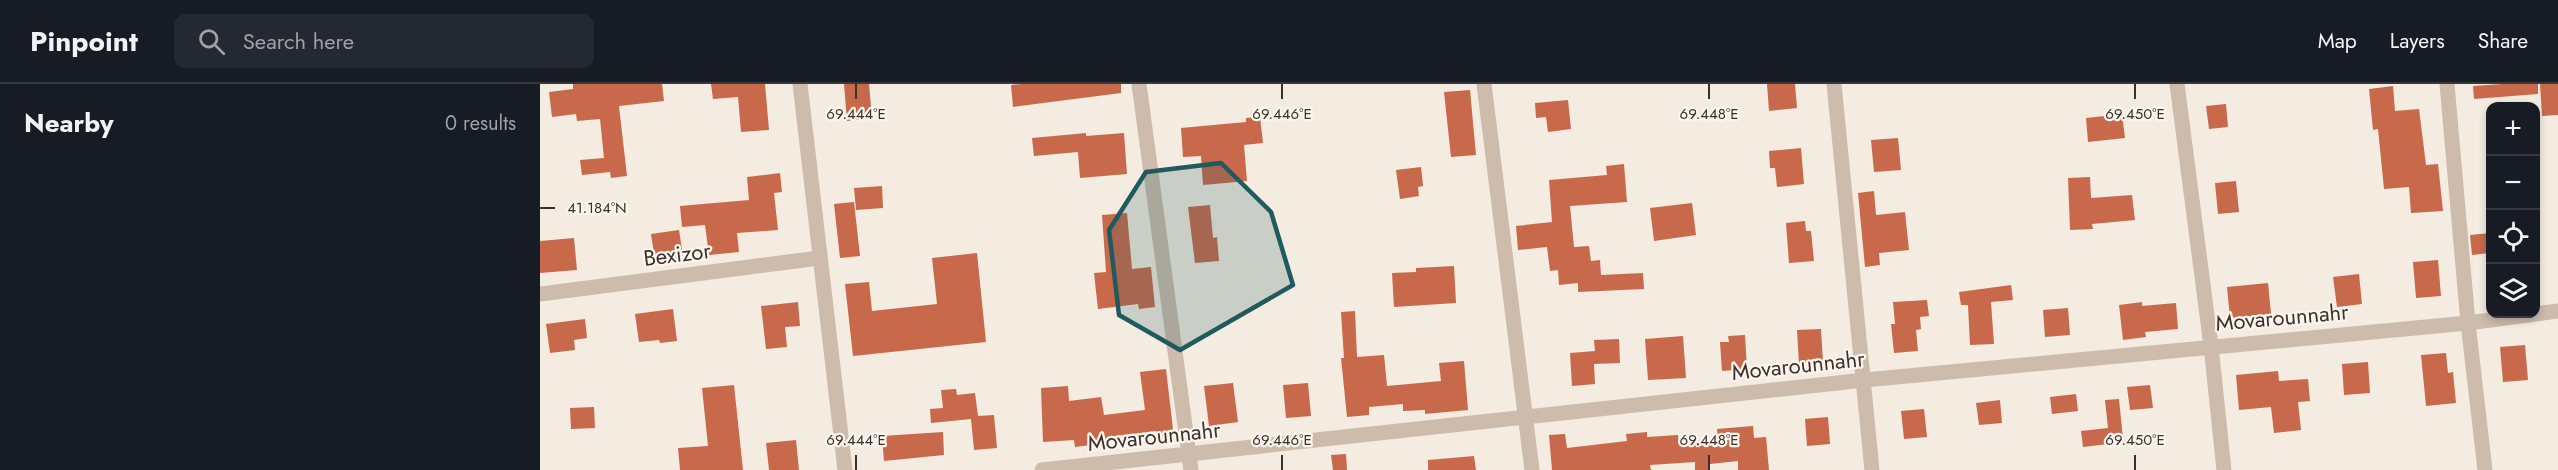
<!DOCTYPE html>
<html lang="en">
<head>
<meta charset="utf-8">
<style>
	body { margin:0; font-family:Jost,sans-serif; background:#242831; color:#f1f3f6 }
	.controls { position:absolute; right:18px; top:18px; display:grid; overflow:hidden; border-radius:12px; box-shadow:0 3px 9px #0003 }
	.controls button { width:54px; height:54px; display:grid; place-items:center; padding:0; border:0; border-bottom:2px solid #363941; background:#171b24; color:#f1f3f6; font:30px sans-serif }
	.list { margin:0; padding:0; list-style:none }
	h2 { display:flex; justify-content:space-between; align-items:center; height:78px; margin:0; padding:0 24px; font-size:26px }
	h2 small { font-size:20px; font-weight:400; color:#9ea1a6 }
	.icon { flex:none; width:33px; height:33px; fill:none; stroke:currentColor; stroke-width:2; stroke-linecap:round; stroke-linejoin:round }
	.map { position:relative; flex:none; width:2018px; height:386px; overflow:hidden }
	header { display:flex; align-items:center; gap:36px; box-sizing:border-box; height:84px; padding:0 30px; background:#171b24; border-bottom:2px solid #363941 }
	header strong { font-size:28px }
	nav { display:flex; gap:33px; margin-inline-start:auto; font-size:21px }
	.search { width:420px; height:54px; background:#242831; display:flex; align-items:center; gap:15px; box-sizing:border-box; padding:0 21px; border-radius:12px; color:#9ea1a6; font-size:22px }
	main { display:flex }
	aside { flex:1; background:#171b24 }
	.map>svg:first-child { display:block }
</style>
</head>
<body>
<header>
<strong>Pinpoint</strong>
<div class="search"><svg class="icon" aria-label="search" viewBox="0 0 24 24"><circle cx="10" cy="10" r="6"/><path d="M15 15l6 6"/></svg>Search here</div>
<nav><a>Map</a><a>Layers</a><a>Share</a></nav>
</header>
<main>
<aside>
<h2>Nearby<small>0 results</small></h2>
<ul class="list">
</ul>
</aside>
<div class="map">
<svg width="2018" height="386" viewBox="0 0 2018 386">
	<rect width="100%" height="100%" fill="#f4ebe1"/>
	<path fill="#c8694b" d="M 33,0 L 122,0 L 124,17 L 79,22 L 87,92 L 71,94 L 70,88 L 42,91 L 40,76 L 64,74 L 60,35 L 37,37 L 36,30 L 12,33 L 9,8 L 33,5 Z
		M 171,0 L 225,0 L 229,46 L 201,48 L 198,13 L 173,15 Z
		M 304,0 L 329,0 L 332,34 L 307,37 Z
		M 482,0 L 581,0 L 581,9 L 473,23 L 471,1 Z
		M 1227,0 L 1255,0 L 1257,24 L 1229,27 Z
		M 1962,0 L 1998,0 L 1998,10 L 1934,15 L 1933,2 Z
		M 2000,0 L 2018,0 L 2018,31 L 2002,32 Z
		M 1853,2 L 1855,27 L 1879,25 L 1886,81 L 1898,80 L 1903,127 L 1871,129 L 1869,103 L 1844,105 L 1838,45 L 1833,46 L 1829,5 Z
		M 930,6 L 936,71 L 911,73 L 904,8 Z
		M 1028,16 L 1031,45 L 1008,48 L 1006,33 L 996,34 L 995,19 Z
		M 1686,20 L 1688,43 L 1669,45 L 1666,22 Z
		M 1582,30 L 1585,54 L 1548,58 L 1546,34 Z
		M 720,33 L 723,59 L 704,61 L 707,97 L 663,101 L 661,72 L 643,73 L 641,44 L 706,38 L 706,34 Z
		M 546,49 L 546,52 L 584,49 L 587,90 L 540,94 L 538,68 L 494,72 L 492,54 Z
		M 1358,54 L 1361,86 L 1334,88 L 1331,56 Z
		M 1261,64 L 1264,100 L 1237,103 L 1235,84 L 1230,84 L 1229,67 Z
		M 1084,80 L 1087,118 L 1030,122 L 1034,163 L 1049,162 L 1051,177 L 1060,176 L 1061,191 L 1103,189 L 1104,205 L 1038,208 L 1038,199 L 1019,201 L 1018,186 L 1010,187 L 1007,163 L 978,166 L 976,142 L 1012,138 L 1009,96 L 1067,91 L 1066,82 Z
		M 881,83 L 883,102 L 878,103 L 879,112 L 860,115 L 856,86 Z
		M 240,89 L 242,108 L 234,109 L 238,146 L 197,149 L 199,168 L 169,171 L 165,141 L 142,143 L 140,122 L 209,116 L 207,93 Z
		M 1550,93 L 1551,114 L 1592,111 L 1595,136 L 1552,140 L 1553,145 L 1530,146 L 1528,94 Z
		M 1696,97 L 1699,128 L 1678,130 L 1675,99 Z
		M 342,102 L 343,124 L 316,126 L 314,104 Z
		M 1334,107 L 1336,131 L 1365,128 L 1369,166 L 1339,169 L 1340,181 L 1325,183 L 1318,109 Z
		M 314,118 L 320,172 L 300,174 L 294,120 Z
		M 1152,119 L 1156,151 L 1114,157 L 1110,124 Z
		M 670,121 L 673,154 L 677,153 L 679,177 L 655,179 L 648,123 Z
		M 587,129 L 592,185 L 611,183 L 615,223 L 599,225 L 598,220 L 558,225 L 554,189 L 566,188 L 562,131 Z
		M 1265,137 L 1266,147 L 1271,147 L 1274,177 L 1249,179 L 1246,139 Z
		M 139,146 L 143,172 L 115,176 L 111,150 Z
		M 1950,149 L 1950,169 L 1932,171 L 1930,151 Z
		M 34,154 L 37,186 L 0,189 L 0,157 Z
		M 437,169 L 446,258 L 313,272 L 305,200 L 329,198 L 332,227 L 397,220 L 392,174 Z
		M 1898,176 L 1901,212 L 1876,214 L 1873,178 Z
		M 914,182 L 916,219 L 854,223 L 852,189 L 876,188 L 876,184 Z
		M 1819,190 L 1822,220 L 1797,223 L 1793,193 Z
		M 1728,199 L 1731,230 L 1690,234 L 1687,203 Z
		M 1471,201 L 1473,216 L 1451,218 L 1454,260 L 1430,261 L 1428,221 L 1421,221 L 1419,208 Z
		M 1387,216 L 1389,232 L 1380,233 L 1381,245 L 1376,246 L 1378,267 L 1354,269 L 1351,240 L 1355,240 L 1353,218 Z
		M 258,218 L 260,242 L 245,243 L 247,263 L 226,265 L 221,222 Z
		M 1602,218 L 1602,222 L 1636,219 L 1638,245 L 1605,248 L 1606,253 L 1583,256 L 1579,221 Z
		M 1528,224 L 1530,251 L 1505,253 L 1503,226 Z
		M 133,225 L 137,257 L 120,259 L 119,256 L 99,258 L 95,230 Z
		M 815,227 L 817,273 L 844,271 L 847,302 L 901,297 L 899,279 L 924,277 L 928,326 L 885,330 L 885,326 L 863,327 L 863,320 L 829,323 L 829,331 L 807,333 L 801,274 L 804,274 L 801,228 Z
		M 45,235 L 47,254 L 34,256 L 35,266 L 10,269 L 6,240 Z
		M 1281,245 L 1283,278 L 1259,280 L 1257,246 Z
		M 1205,251 L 1207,285 L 1182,287 L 1180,258 L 1189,258 L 1188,252 Z
		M 1143,252 L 1146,294 L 1108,296 L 1105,255 Z
		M 1079,255 L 1080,279 L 1054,280 L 1055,300 L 1032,302 L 1030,269 L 1055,267 L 1054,256 Z
		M 1985,261 L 1988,296 L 1963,298 L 1960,263 Z
		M 1906,269 L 1908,289 L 1913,288 L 1916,319 L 1886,322 L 1881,271 Z
		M 1828,278 L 1830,309 L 1804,311 L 1802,280 Z
		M 626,285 L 634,354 L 617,356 L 616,347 L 567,353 L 568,359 L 535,363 L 534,356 L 503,358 L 501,304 L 528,302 L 529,317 L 561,313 L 564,331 L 605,326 L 600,288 Z
		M 1738,287 L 1739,297 L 1768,295 L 1770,317 L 1758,318 L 1761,346 L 1734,349 L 1731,323 L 1699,326 L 1696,291 Z
		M 693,299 L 698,338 L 669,342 L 664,302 Z
		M 768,299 L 771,332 L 746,334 L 743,301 Z
		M 194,301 L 203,386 L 140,386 L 138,364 L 168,362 L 162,304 Z
		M 1610,301 L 1613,324 L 1590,326 L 1587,303 Z
		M 416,305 L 417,311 L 435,309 L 438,332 L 454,331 L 457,364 L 434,366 L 431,335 L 391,339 L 390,325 L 403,324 L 401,306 Z
		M 1536,310 L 1538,327 L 1512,330 L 1510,313 Z
		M 1579,315 L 1583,355 L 1568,357 L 1568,360 L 1543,363 L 1541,347 L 1568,344 L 1565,316 Z
		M 1460,316 L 1462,339 L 1439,341 L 1436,319 Z
		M 54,323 L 55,344 L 31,345 L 30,324 Z
		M 1384,325 L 1387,353 L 1364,355 L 1361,327 Z
		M 1288,333 L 1290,360 L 1267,362 L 1265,335 Z
		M 1213,342 L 1214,354 L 1226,353 L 1229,386 L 1198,386 L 1198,377 L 1170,380 L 1170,386 L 1155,386 L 1155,378 L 1110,381 L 1111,386 L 1012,386 L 1009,351 L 1025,350 L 1027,364 L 1087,357 L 1086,350 L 1107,348 L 1107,353 L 1138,351 L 1139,360 L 1178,355 L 1177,345 Z
		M 403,348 L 404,371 L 344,377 L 342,352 Z
		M 256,356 L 259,386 L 229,386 L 226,359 Z
		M 806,370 L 807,386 L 793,386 L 791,371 Z
		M 934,372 L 936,386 L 888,386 L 888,376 Z"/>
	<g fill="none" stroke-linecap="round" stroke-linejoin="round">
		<path stroke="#cdbbac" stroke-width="15" d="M 260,0 L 305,386
			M 599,0 L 651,386
			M 944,0 L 992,386
			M 1294,0 L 1332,386
			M 1637,0 L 1671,262 L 1684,386
			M 1907,0 L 1928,239 L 1945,386
			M 0,210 L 279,174
			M 502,386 L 1325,296 L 1928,239 L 2018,227"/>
	</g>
	<path fill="#1f5a5e" fill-opacity="0.2" stroke="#1f5a5e" stroke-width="4.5" stroke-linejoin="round" d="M 681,79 L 731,128 L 753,201 L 640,266 L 579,231 L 569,146 L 606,88 Z"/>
	<path fill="none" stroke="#3b302b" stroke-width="2" d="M 316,0 L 316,15M 742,0 L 742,15M 1169,0 L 1169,15M 1595,0 L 1595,15M 0,124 L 15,124M 316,371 L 316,386M 742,371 L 742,386M 1169,371 L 1169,386M 1595,371 L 1595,386"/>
	<g text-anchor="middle" stroke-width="4.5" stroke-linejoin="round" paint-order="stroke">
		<g font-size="22" fill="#3b302b" stroke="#fbf5ee">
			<text transform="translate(137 170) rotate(-7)" y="8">Bexizor</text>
			<text transform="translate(1742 233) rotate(-5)" y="8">Movarounnahr</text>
			<text transform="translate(1258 281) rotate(-6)" y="8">Movarounnahr</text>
			<text transform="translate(614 352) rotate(-6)" y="8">Movarounnahr</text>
		</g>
	</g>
	<g font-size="15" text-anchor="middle" fill="#3b302b" stroke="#fbf5ee" stroke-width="4.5" stroke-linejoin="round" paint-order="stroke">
		<text x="316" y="35">69.444°E</text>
		<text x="742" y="35">69.446°E</text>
		<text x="1169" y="35">69.448°E</text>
		<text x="1595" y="35">69.450°E</text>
		<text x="57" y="129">41.184°N</text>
		<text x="316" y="361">69.444°E</text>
		<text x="742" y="361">69.446°E</text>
		<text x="1169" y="361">69.448°E</text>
		<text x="1595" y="361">69.450°E</text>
	</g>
</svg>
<div class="controls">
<button>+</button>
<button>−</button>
<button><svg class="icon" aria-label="locate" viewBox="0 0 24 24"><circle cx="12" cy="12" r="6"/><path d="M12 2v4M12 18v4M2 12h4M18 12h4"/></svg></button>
<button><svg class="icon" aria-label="layers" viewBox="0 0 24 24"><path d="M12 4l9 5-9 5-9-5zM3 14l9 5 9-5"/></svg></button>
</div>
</div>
</main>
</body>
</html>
